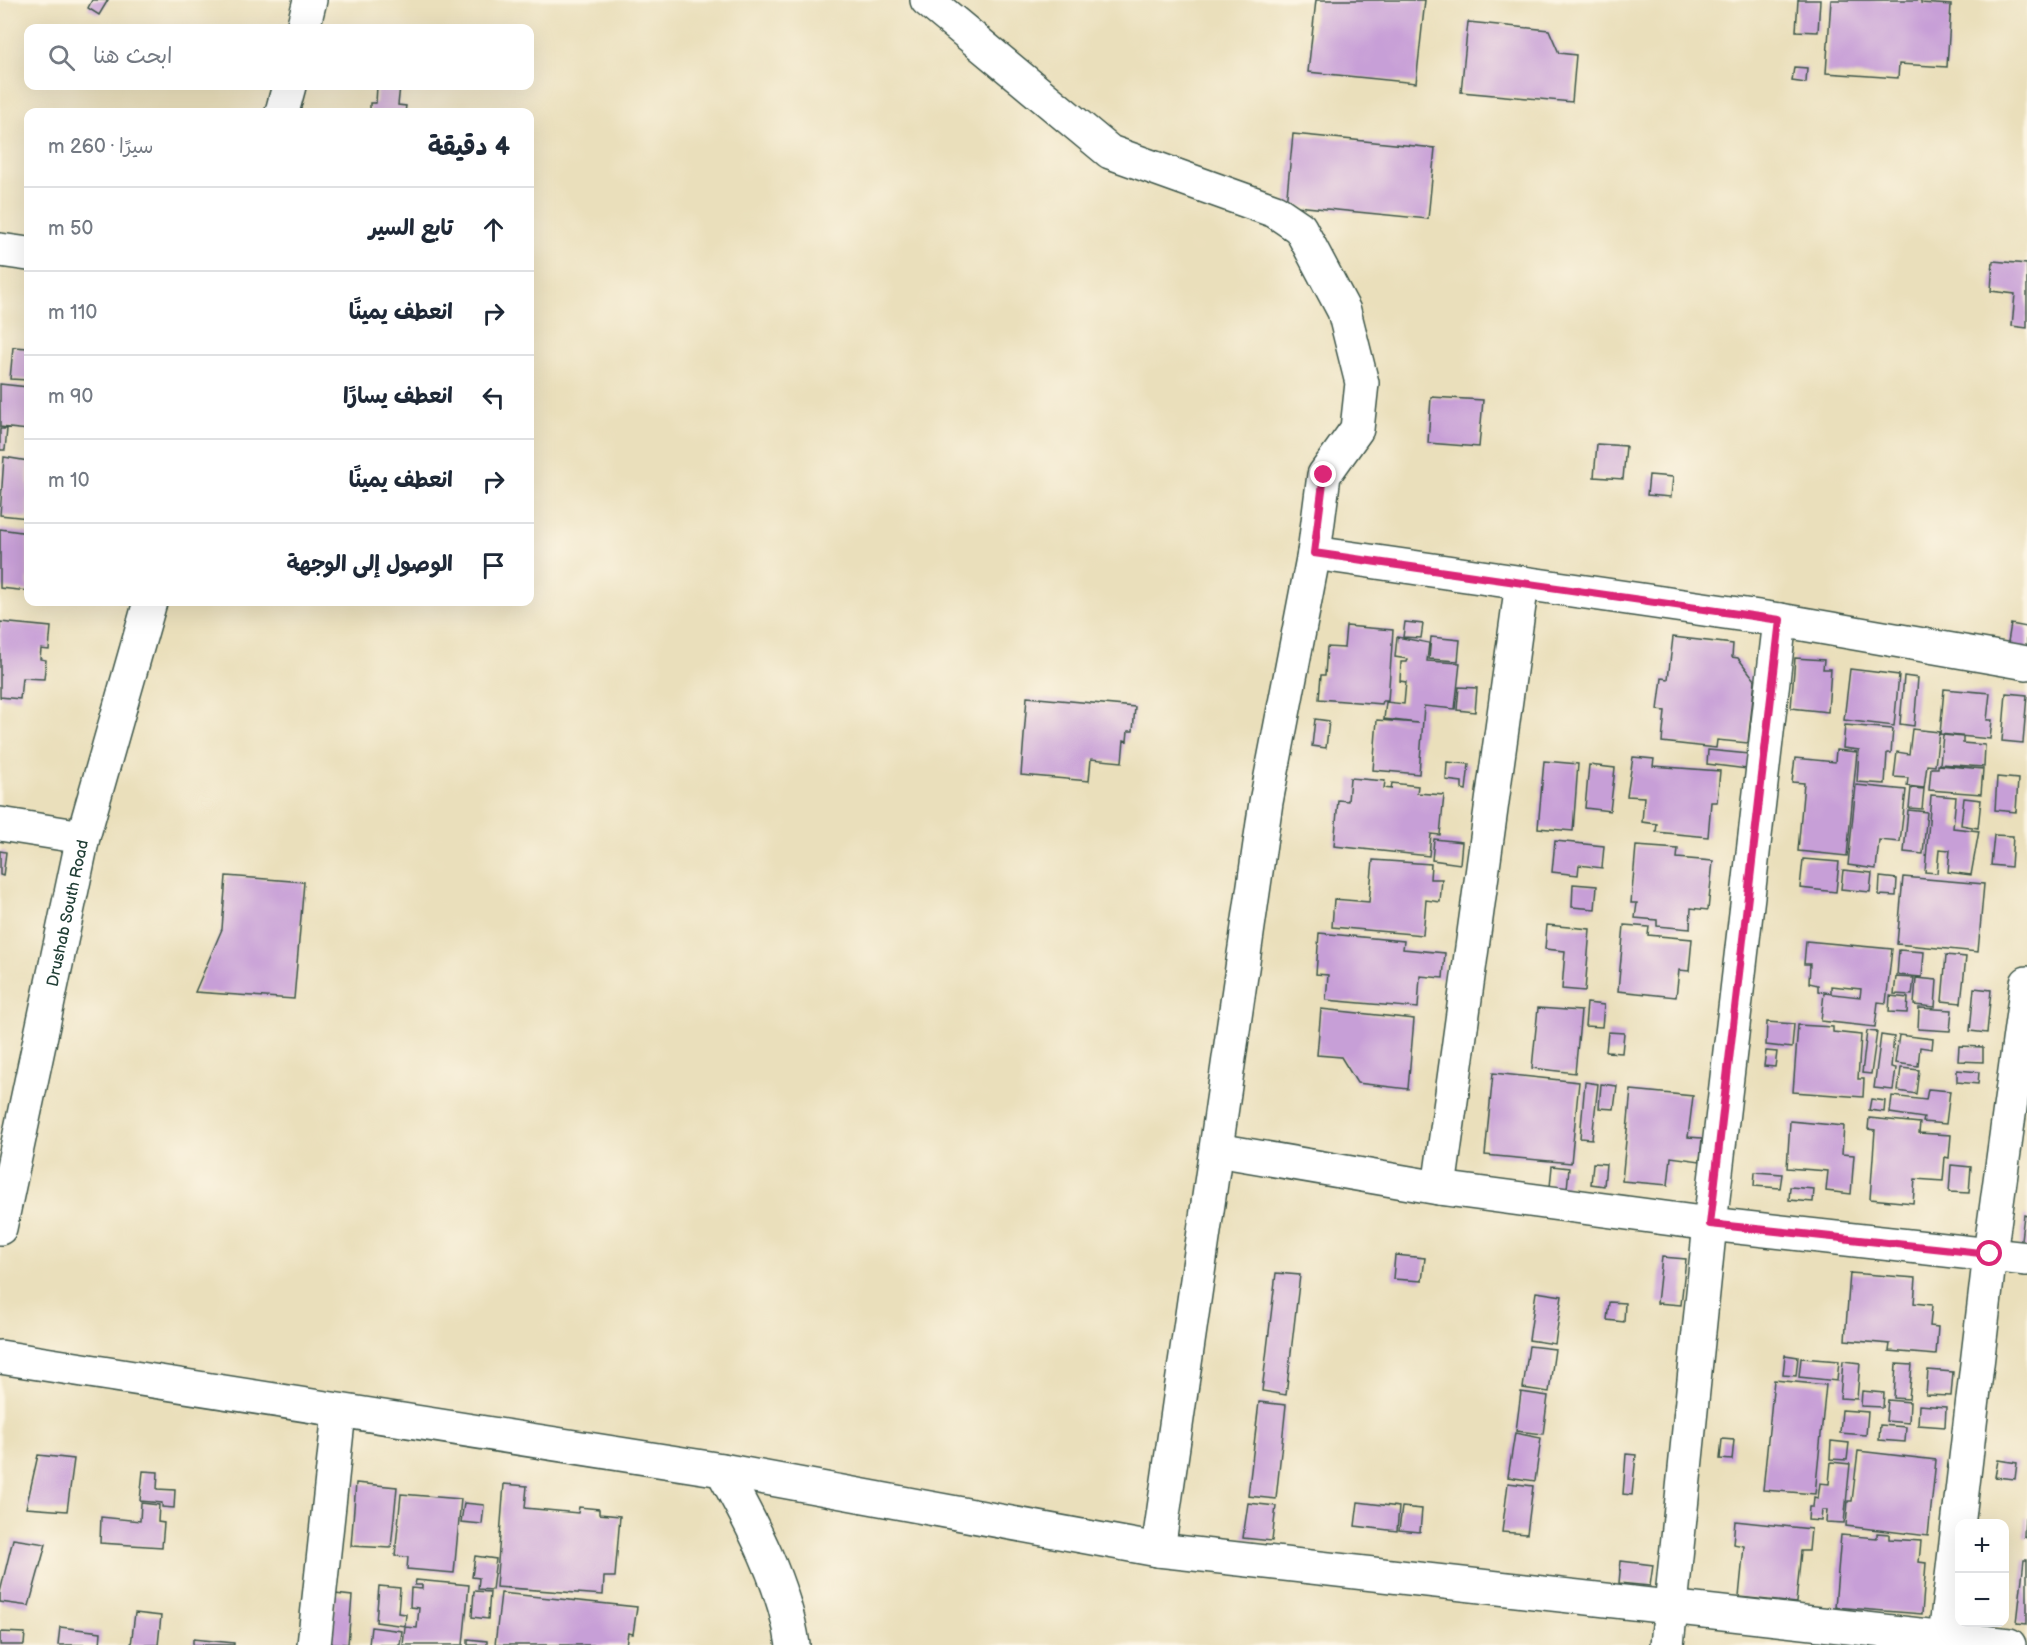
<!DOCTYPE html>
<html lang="ar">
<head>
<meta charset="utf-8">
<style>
	body { margin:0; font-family:"Balsamiq Sans","Playpen Sans Arabic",sans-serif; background:#f6f6f7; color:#1f2937; direction:rtl }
	.controls { position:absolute; right:18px; bottom:18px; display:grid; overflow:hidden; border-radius:12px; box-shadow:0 6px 24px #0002 }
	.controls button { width:54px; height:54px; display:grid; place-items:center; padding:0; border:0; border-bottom:2px solid #e0e1e3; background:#fff; color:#1f2937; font:30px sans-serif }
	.stop { position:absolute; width:18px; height:18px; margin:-14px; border:4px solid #db2777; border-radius:50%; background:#fff }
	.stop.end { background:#db2777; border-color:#fff; box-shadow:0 2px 6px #0008 }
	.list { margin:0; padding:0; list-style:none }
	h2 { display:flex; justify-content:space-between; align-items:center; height:78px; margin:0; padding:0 24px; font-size:26px }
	h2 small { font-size:20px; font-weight:400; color:#747a83 }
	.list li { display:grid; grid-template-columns:39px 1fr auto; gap:18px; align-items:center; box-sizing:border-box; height:84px; padding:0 24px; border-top:2px solid #e0e1e3 }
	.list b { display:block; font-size:22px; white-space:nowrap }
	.list em { font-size:20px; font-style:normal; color:#747a83 }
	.icon { flex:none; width:33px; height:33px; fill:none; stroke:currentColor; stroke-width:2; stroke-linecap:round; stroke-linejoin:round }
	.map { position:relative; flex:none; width:2027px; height:1645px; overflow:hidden; direction:ltr }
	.search { position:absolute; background:#fff; box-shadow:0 6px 24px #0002; left:24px; top:24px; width:510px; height:66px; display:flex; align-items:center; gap:15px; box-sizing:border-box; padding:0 21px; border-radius:12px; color:#747a83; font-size:22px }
	.panel { position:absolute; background:#fff; box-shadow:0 6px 24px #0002; left:24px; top:108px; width:510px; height:498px; border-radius:12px; direction:rtl }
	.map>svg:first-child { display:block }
</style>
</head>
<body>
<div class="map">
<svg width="2027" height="1645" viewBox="0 0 2027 1645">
	<rect width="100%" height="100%" fill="#fcf5e5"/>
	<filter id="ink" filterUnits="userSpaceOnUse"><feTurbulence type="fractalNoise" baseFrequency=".0167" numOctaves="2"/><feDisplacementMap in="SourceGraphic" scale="12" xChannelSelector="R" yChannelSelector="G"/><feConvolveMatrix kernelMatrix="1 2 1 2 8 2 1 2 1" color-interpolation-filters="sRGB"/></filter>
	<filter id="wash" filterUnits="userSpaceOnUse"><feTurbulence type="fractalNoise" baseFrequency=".008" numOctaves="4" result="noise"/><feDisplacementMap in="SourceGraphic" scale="24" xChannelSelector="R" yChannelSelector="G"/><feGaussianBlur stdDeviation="1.35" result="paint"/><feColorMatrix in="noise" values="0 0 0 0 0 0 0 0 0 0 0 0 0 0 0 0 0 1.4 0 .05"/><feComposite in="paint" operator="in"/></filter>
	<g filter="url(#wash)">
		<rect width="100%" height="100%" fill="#eadfbb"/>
		<g id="blocks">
			<path fill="#c79fd7" d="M 92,0 L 108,0 L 99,15 L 88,8 Z
				M 1316,0 L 1425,0 L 1416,83 L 1308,72 Z
				M 1798,0 L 1820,0 L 1818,32 L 1796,31 Z
				M 1831,0 L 1921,0 L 1921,3 L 1951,5 L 1947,67 L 1899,64 L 1898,78 L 1826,73 Z
				M 1468,22 L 1549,30 L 1559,53 L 1576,55 L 1572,102 L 1461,92 Z
				M 1794,67 L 1807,68 L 1806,83 L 1792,81 Z
				M 377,86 L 400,86 L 398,105 L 406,106 L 405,112 L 370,112 L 370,103 L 376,103 Z
				M 1293,134 L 1435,148 L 1428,219 L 1286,205 Z
				M 1993,261 L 2027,264 L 2027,328 L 2012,326 L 2015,294 L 1991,291 Z
				M 13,347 L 28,348 L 28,380 L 10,379 Z
				M 0,384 L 28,387 L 28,430 L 0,427 Z
				M 1431,397 L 1483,400 L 1479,447 L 1428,443 Z
				M 0,429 L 7,429 L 5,450 L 0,450 Z
				M 1597,444 L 1626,446 L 1623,479 L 1594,477 Z
				M 4,457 L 28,461 L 28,518 L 0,515 Z
				M 1649,475 L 1673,477 L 1671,497 L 1647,495 Z
				M 0,529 L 28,533 L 28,591 L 0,588 Z
				M 0,622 L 51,627 L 49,650 L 41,649 L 40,659 L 46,660 L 44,679 L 22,678 L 20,699 L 0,697 Z
				M 1405,622 L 1423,624 L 1421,638 L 1403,637 Z
				M 2011,624 L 2027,627 L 2027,652 L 2007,648 Z
				M 1346,626 L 1393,630 L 1388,701 L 1383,701 L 1382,704 L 1319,699 L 1321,675 L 1325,675 L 1327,647 L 1344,648 Z
				M 1397,637 L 1429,643 L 1427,661 L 1460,663 L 1455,709 L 1424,706 L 1419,774 L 1373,770 L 1377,720 L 1418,723 L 1384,719 L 1386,702 L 1404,704 L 1406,682 L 1400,681 L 1401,662 L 1407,662 L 1408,659 L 1395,657 Z
				M 1431,637 L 1460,640 L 1458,661 L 1429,659 Z
				M 1673,637 L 1733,644 L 1732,657 L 1738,658 L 1755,680 L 1748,743 L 1717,740 L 1716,748 L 1662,742 L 1665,711 L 1658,710 L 1662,678 L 1668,679 Z
				M 1795,658 L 1824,660 L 1823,669 L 1831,669 L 1828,712 L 1791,708 Z
				M 1850,669 L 1899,675 L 1894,726 L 1844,720 Z
				M 1904,676 L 1918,678 L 1914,726 L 1900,724 Z
				M 1459,687 L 1477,688 L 1475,712 L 1457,710 Z
				M 1944,689 L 1990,693 L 1987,720 L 1992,720 L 1990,739 L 1940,734 Z
				M 2006,693 L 2027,695 L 2023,743 L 2002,741 Z
				M 1027,697 L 1135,707 L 1133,731 L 1128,731 L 1127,741 L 1124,740 L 1122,762 L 1091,759 L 1089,781 L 1021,775 Z
				M 1315,719 L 1329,721 L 1326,748 L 1312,746 Z
				M 1845,725 L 1893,729 L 1891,753 L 1887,753 L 1885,784 L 1857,782 L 1859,750 L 1843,748 Z
				M 1912,729 L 1939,732 L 1935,766 L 1927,765 L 1924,788 L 1907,786 L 1908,778 L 1894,777 L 1897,752 L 1909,754 Z
				M 1943,735 L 1963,737 L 1963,743 L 1985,745 L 1984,767 L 1940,764 Z
				M 1708,750 L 1749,754 L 1747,769 L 1707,764 Z
				M 1836,750 L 1857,752 L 1847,856 L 1798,851 L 1804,783 L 1792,782 L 1795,758 L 1835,762 Z
				M 1633,757 L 1654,759 L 1653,766 L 1720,771 L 1717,802 L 1711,802 L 1708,837 L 1656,832 L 1657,824 L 1642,822 L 1644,797 L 1627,796 Z
				M 1544,761 L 1578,764 L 1573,831 L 1538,828 Z
				M 1447,762 L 1469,764 L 1466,790 L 1462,789 L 1462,782 L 1446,780 Z
				M 1589,765 L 1615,768 L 1610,811 L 1585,808 Z
				M 1938,765 L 1983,769 L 1981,794 L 1929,790 L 1931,768 L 1938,768 Z
				M 1997,777 L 2018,779 L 2016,812 L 1995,810 Z
				M 1350,778 L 1385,781 L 1384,788 L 1391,789 L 1392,783 L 1418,786 L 1417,793 L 1444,795 L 1440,835 L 1431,834 L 1429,856 L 1334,846 L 1338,800 L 1348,801 Z
				M 1856,785 L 1906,790 L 1900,842 L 1879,840 L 1876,869 L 1848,865 Z
				M 1911,788 L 1924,789 L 1922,809 L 1909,808 Z
				M 1931,795 L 1956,797 L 1953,828 L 1979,831 L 1971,875 L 1948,872 L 1950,850 L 1939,849 L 1937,873 L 1925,872 Z
				M 1964,798 L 1981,800 L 1978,828 L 1961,825 Z
				M 1908,810 L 1927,812 L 1923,854 L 1904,852 Z
				M 1994,835 L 2013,836 L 2011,867 L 1991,865 Z
				M 1434,839 L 1462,842 L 1460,864 L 1432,860 Z
				M 1555,841 L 1604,846 L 1602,868 L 1579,865 L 1578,875 L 1552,872 Z
				M 1636,846 L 1678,849 L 1677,858 L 1713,861 L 1708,910 L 1691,908 L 1690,929 L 1657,926 L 1657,920 L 1635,918 L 1637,903 L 1631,903 Z
				M 0,851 L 6,852 L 3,876 L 0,875 Z
				M 1803,859 L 1839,862 L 1836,892 L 1800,888 Z
				M 1373,860 L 1431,864 L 1430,879 L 1442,879 L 1440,902 L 1426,900 L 1423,935 L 1332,927 L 1334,899 L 1369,902 Z
				M 1843,870 L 1872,873 L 1870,892 L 1841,889 Z
				M 226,876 L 304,882 L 294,999 L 195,992 L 222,929 Z
				M 1880,877 L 1897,879 L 1896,896 L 1879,895 Z
				M 1903,877 L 1984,884 L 1978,952 L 1897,944 Z
				M 1573,884 L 1597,886 L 1595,909 L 1572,907 Z
				M 1547,925 L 1590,929 L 1585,991 L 1562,989 L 1565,951 L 1545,949 Z
				M 1624,925 L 1649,927 L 1648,935 L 1692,939 L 1689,971 L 1679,970 L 1676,997 L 1618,991 Z
				M 1319,933 L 1404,941 L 1403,949 L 1445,953 L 1443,978 L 1420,976 L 1418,1008 L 1326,1000 L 1328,975 L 1316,974 Z
				M 1806,941 L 1892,949 L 1886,1003 L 1878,1002 L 1875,1027 L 1821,1021 L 1824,993 L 1860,997 L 1861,989 L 1831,986 L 1831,993 L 1818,991 L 1818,985 L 1809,983 L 1810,964 L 1804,964 Z
				M 1899,950 L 1924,952 L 1922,977 L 1897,975 Z
				M 1946,955 L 1966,957 L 1961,1003 L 1942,1001 Z
				M 1896,977 L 1914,978 L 1912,995 L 1894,994 Z
				M 1916,978 L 1937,980 L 1935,1007 L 1914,1005 Z
				M 1974,988 L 1991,990 L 1987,1033 L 1970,1031 Z
				M 1890,996 L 1908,998 L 1907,1013 L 1889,1012 Z
				M 1587,1003 L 1604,1005 L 1602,1027 L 1585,1026 Z
				M 1538,1008 L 1581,1011 L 1575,1073 L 1532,1068 Z
				M 1919,1008 L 1952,1010 L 1950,1031 L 1918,1029 Z
				M 1321,1009 L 1414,1019 L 1408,1089 L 1357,1083 L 1341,1057 L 1317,1055 Z
				M 1767,1022 L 1794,1024 L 1792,1048 L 1766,1045 Z
				M 1798,1025 L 1833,1027 L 1833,1032 L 1861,1035 L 1858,1079 L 1864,1079 L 1863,1097 L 1793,1092 Z
				M 1867,1031 L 1877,1032 L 1871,1074 L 1862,1073 Z
				M 1608,1032 L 1624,1033 L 1622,1053 L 1606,1052 Z
				M 1881,1035 L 1894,1037 L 1891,1067 L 1896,1068 L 1893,1090 L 1874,1088 Z
				M 1899,1035 L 1933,1039 L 1932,1049 L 1920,1047 L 1918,1066 L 1895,1063 Z
				M 1959,1046 L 1983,1047 L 1983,1062 L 1958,1061 Z
				M 1766,1051 L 1777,1052 L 1775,1067 L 1764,1066 Z
				M 1901,1068 L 1919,1070 L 1916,1094 L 1898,1091 Z
				M 1957,1070 L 1979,1072 L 1978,1084 L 1957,1082 Z
				M 1493,1073 L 1579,1082 L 1571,1163 L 1485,1155 Z
				M 1585,1082 L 1598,1084 L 1592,1139 L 1580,1138 Z
				M 1601,1084 L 1617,1086 L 1614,1109 L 1599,1108 Z
				M 1928,1089 L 1950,1091 L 1946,1124 L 1923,1122 L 1924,1118 L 1890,1113 L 1892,1096 L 1926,1100 Z
				M 1631,1090 L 1693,1096 L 1688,1137 L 1702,1138 L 1700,1161 L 1671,1157 L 1668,1185 L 1622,1181 Z
				M 1871,1099 L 1885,1101 L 1884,1112 L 1869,1110 Z
				M 1869,1118 L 1920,1123 L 1919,1133 L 1951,1135 L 1949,1158 L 1945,1157 L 1943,1181 L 1915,1179 L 1913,1203 L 1870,1199 L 1875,1130 L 1868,1129 Z
				M 1790,1121 L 1844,1126 L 1842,1154 L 1854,1155 L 1851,1194 L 1826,1191 L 1828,1171 L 1787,1168 Z
				M 1593,1163 L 1606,1164 L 1604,1186 L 1591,1184 Z
				M 1951,1165 L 1971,1167 L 1969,1193 L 1949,1192 Z
				M 1552,1166 L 1569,1168 L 1567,1189 L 1550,1187 Z
				M 1755,1172 L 1782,1174 L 1780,1188 L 1754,1186 Z
				M 1790,1187 L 1814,1189 L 1813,1202 L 1789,1200 Z
				M 2024,1215 L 2027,1216 L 2027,1249 L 2020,1248 Z
				M 1395,1255 L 1425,1258 L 1422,1281 L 1393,1279 Z
				M 1662,1257 L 1686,1259 L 1681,1305 L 1657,1303 Z
				M 1276,1273 L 1300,1275 L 1286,1395 L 1262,1391 Z
				M 1850,1273 L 1916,1278 L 1914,1303 L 1932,1305 L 1930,1326 L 1938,1327 L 1936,1355 L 1889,1351 L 1890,1344 L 1845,1340 Z
				M 1536,1292 L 1562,1296 L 1555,1344 L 1529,1340 Z
				M 1609,1302 L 1625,1303 L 1624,1322 L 1607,1320 Z
				M 1529,1346 L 1555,1349 L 1549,1392 L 1523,1388 Z
				M 1785,1355 L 1798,1357 L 1796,1376 L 1783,1375 Z
				M 1801,1358 L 1839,1361 L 1837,1381 L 1799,1377 Z
				M 1843,1361 L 1860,1363 L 1857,1399 L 1840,1398 Z
				M 1896,1364 L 1912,1365 L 1909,1399 L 1894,1398 Z
				M 1928,1370 L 1953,1372 L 1951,1396 L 1926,1395 Z
				M 1774,1380 L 1826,1385 L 1815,1494 L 1763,1490 Z
				M 1862,1391 L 1884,1393 L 1883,1407 L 1861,1406 Z
				M 1521,1392 L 1548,1396 L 1543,1434 L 1516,1431 Z
				M 1888,1400 L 1910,1402 L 1909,1423 L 1886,1421 Z
				M 1259,1402 L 1286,1405 L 1276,1499 L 1248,1496 Z
				M 1919,1405 L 1946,1407 L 1945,1427 L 1918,1425 Z
				M 1842,1410 L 1868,1412 L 1866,1435 L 1840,1433 Z
				M 1880,1425 L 1906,1427 L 1905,1442 L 1879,1440 Z
				M 1515,1433 L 1541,1438 L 1535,1481 L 1508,1477 Z
				M 1722,1439 L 1734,1440 L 1732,1460 L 1720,1459 Z
				M 1831,1441 L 1849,1443 L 1847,1460 L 1830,1459 Z
				M 1858,1451 L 1936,1460 L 1928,1536 L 1846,1526 L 1848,1501 L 1852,1501 Z
				M 1626,1454 L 1636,1455 L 1632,1495 L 1623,1494 Z
				M 38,1455 L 74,1459 L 67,1511 L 26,1508 Z
				M 1998,1460 L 2017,1463 L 2015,1479 L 1995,1477 Z
				M 1831,1462 L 1850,1464 L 1844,1523 L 1826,1522 L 1827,1510 L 1822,1510 L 1821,1521 L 1808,1520 L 1809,1507 L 1813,1507 L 1814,1497 L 1818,1498 L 1820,1483 L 1829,1484 Z
				M 143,1471 L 158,1472 L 157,1489 L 175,1490 L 174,1508 L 162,1507 L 162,1503 L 140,1501 Z
				M 356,1483 L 397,1487 L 391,1548 L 351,1546 Z
				M 1508,1483 L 1533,1486 L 1527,1534 L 1502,1532 Z
				M 504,1484 L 527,1486 L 525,1508 L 578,1513 L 579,1507 L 599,1509 L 599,1514 L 620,1516 L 615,1577 L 604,1577 L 603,1595 L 496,1587 Z
				M 401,1494 L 461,1499 L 454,1573 L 407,1569 L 408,1557 L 395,1556 Z
				M 1358,1502 L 1399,1507 L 1397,1531 L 1355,1526 Z
				M 141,1503 L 159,1505 L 158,1522 L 164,1523 L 162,1547 L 100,1543 L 101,1517 L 140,1521 Z
				M 464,1503 L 484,1505 L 482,1524 L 461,1522 Z
				M 1248,1503 L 1276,1506 L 1272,1541 L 1243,1538 Z
				M 1402,1507 L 1422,1509 L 1420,1532 L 1399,1530 Z
				M 2025,1518 L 2027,1518 L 2027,1538 L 2024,1537 Z
				M 1735,1521 L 1811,1529 L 1809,1551 L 1801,1551 L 1796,1603 L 1739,1597 L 1744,1546 L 1733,1544 Z
				M 1877,1533 L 1889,1534 L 1889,1539 L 1921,1541 L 1919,1562 L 1926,1563 L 1922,1614 L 1835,1607 L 1841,1535 L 1877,1538 Z
				M 13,1539 L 46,1544 L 29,1606 L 0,1602 L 0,1592 Z
				M 475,1556 L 496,1559 L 492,1590 L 478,1589 L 479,1578 L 472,1577 Z
				M 2024,1560 L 2027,1560 L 2027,1624 L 2017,1623 Z
				M 1621,1561 L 1653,1565 L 1650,1586 L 1619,1583 Z
				M 416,1580 L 469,1585 L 463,1645 L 403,1645 L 405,1627 L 417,1628 L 419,1608 L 410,1607 L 411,1588 L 422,1589 L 422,1585 L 415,1585 Z
				M 379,1586 L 400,1588 L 398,1613 L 406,1614 L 405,1626 L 376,1622 Z
				M 474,1591 L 490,1592 L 488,1619 L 472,1617 Z
				M 501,1593 L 637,1607 L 633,1634 L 628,1633 L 626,1645 L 495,1645 Z
				M 335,1594 L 352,1596 L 348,1644 L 331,1643 Z
				M 135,1613 L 161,1616 L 158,1645 L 131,1645 Z
				M 1980,1622 L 1995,1622 L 1995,1627 L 1980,1625 Z
				M 60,1627 L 101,1632 L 100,1645 L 58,1645 Z
				M 371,1627 L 402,1631 L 400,1645 L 369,1645 Z
				M 0,1632 L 25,1633 L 24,1645 L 0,1645 Z
				M 193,1639 L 234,1643 L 234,1645 L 193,1645 Z
				M 468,1639 L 487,1641 L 487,1645 L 468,1645 Z"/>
		</g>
	</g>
	<g filter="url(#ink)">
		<use href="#blocks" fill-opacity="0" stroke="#3d5548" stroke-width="1.5"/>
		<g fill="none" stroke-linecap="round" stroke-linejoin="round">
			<g stroke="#3d5548" stroke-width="36">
				<g id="minor">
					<path d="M 927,0 L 1110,152 L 1275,211 L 1300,228 L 1344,311 L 1362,383 L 1357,429 L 1324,475 L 1314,553 L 1266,802 L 1158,1550"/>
					<path d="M 303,28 L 310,0"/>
					<path d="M 282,112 L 289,86"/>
					<path d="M 0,250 L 28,254"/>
					<path d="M 1314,553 L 1780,620 L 2027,663"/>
					<path d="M 0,824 L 83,837"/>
					<path d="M 1217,1150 L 1439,1188 L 1710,1224 L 2027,1259"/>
					<path d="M 1439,1188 L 1522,583"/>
					<path id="s1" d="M 0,1228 L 83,837 L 150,602"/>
					<path d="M 0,1357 L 722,1470 L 1158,1550 L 2009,1645"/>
					<path d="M 722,1470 C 752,1524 784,1583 793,1645"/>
					<path d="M 314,1645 L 339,1412"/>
					<path d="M 1667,1645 L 1710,1224 L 1780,620"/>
					<path d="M 1944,1645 L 1990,1254 L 2027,983"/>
				</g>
			</g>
			<use href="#minor" stroke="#fff" stroke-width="33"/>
		</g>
	</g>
	<g fill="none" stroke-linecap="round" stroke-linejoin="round" filter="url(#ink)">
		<path stroke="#db2777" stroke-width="8" d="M 1324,475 L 1314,553 L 1780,620 L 1710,1224 L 1990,1254"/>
	</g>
	<g text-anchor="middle" stroke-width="4.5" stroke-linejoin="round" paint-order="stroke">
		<g font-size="16" fill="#1f3d34" stroke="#fcf5e5">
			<text dy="6" stroke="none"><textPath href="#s1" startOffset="322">Drushab South Road</textPath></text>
		</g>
	</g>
</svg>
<div class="controls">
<button>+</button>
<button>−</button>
</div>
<div class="stop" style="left:1990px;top:1254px"></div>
<div class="stop end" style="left:1324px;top:475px"></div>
<div class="search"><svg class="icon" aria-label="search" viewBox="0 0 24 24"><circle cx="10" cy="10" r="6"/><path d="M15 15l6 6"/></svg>ابحث هنا</div>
<section class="panel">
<h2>4 دقيقة<small>سيرًا · 260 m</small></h2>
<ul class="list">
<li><svg class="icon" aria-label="ahead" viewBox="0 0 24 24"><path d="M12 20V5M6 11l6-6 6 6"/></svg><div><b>تابع السير</b></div><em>50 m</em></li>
<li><svg class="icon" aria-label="right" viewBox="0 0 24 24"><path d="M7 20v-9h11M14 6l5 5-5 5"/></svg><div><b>انعطف يمينًا</b></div><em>110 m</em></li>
<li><svg class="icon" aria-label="left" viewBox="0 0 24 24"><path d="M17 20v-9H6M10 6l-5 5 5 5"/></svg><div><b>انعطف يسارًا</b></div><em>90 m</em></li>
<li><svg class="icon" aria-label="right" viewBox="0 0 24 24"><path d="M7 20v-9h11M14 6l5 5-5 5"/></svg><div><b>انعطف يمينًا</b></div><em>10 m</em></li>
<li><svg class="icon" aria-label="arrive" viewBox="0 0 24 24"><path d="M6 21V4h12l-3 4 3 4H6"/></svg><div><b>الوصول إلى الوجهة</b></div></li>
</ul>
</section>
</div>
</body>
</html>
